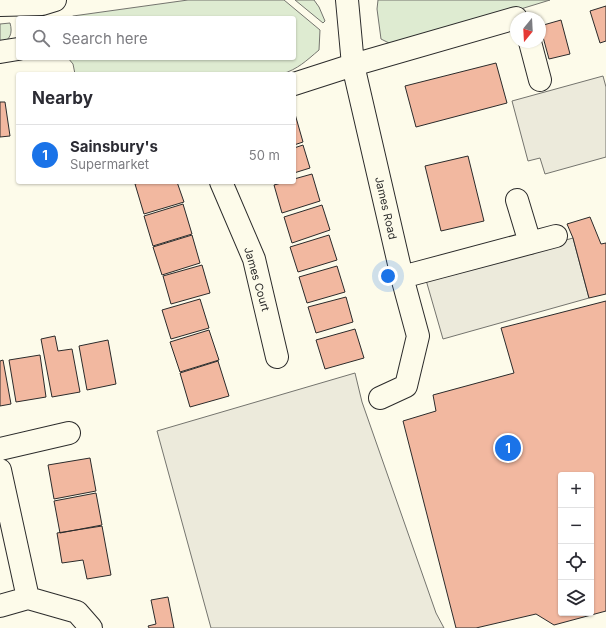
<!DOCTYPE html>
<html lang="en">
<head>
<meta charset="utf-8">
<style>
	body { margin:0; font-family:Inter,sans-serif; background:#f7f7f7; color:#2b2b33 }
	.controls { position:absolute; right:12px; bottom:12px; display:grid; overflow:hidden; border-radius:4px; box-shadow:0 1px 3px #0004 }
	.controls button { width:36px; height:36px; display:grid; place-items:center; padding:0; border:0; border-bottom:1px solid #e1e1e2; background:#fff; color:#2b2b33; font:20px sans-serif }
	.compass { position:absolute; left:510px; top:12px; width:36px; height:36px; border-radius:50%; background:#fff; box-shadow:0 1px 3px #0004; rotate:198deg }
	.you { position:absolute; left:388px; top:276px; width:14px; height:14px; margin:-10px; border:3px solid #fff; border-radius:50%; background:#1a73e8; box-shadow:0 0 0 6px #1a73e833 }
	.badge { display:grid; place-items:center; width:26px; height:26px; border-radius:50%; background:#1a73e8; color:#fff; font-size:13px; font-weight:700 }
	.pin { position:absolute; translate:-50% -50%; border:2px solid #fff; box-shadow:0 1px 4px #0006 }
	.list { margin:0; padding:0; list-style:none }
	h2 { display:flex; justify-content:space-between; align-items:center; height:52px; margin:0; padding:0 16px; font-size:17px }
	h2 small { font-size:13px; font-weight:400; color:#7c7c81 }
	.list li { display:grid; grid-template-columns:26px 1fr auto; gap:12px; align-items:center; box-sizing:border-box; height:60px; padding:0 16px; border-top:1px solid #e1e1e2 }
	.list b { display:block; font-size:15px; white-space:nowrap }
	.list p { margin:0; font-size:13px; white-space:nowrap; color:#7c7c81 }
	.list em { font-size:13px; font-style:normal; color:#7c7c81 }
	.icon { flex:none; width:22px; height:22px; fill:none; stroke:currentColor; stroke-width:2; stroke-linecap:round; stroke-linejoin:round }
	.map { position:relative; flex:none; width:606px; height:628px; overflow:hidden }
	.search { position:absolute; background:#fff; box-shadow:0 1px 3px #0004; left:16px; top:16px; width:280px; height:44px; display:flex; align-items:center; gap:10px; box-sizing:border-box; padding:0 14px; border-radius:4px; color:#7c7c81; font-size:15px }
	.panel { position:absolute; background:#fff; box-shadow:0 1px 3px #0004; left:16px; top:72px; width:280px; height:112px; border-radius:4px }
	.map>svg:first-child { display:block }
</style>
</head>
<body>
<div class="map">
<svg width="606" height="628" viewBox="0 0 606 628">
	<rect width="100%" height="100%" fill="#fdfbea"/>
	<path fill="#deebd1" stroke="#74746e" d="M 188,0 L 284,0 L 320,30 L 319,50 C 306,61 298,69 282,74 L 75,74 L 73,64 L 68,58 L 294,58 L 294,18 L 70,18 L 73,16 Z
		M 295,0 L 314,0 L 319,7 L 325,21 L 323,23 Z
		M 378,0 L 550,0 L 397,47 L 381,39 L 377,9 Z
		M 10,23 C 13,33 10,41 0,43 L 0,24 Z"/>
	<path fill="#eceadb" stroke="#74746e" d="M 603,76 L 606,87 L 606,157 L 545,174 L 540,158 L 528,161 L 512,101 Z
		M 573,238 L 589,298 L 443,339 L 426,280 Z
		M 355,373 L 362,402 L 436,613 L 444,628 L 211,628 L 157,431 Z"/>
	<path fill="#f2b8a0" stroke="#2b2b2b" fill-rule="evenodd" d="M 606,6 L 606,41 L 600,43 L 590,11 Z
		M 561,20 L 570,54 L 549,59 L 540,26 Z
		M 496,63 L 507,103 L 416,127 L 405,86 Z
		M 0,102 L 5,102 L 10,136 L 0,137 Z
		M 294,114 L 295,114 L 303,142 L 294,145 Z
		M 303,145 L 310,168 L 294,173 L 294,148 Z
		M 468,156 L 484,221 L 441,231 L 425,166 Z
		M 312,174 L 320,201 L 282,213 L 274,185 L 285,182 L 294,182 L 294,179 Z
		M 143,182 L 177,182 L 184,202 L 144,214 L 135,184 Z
		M 183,204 L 192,234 L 153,246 L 144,216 Z
		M 322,205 L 330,230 L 292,243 L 284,217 Z
		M 590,217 L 601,244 L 606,243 L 606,294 L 589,298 L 573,238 L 567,224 Z
		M 192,235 L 200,263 L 162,275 L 153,247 Z
		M 329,235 L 337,260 L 298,272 L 290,247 Z
		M 202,265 L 210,293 L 171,304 L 163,276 Z
		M 337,266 L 345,292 L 307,303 L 299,277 Z
		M 346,297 L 353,322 L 316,333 L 308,307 Z
		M 200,299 L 209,328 L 171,339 L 162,310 Z
		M 606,301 L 606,611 L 554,625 L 536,614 L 476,628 L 456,628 L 403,421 L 436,411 L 433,395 L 514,373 L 501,328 ZM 561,475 L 591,475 L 591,613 L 561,613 Z
		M 355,329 L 364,358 L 325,369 L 316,340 Z
		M 209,330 L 219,360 L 180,372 L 170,342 Z
		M 55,336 L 58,351 L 72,349 L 80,392 L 52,397 L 41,339 Z
		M 108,340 L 116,384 L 87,390 L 79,346 Z
		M 40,355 L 46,397 L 16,402 L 9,360 Z
		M 3,360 L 11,404 L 0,406 L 0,361 Z
		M 218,361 L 229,396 L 190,407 L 180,373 Z
		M 90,458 L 96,491 L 54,499 L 48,465 Z
		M 96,493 L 102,525 L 60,533 L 54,501 Z
		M 102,526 L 111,575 L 87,579 L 83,560 L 62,563 L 57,533 Z
		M 168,597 L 174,628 L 149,628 L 148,626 L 156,624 L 151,600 Z"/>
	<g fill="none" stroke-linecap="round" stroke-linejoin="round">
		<g stroke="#2b2b2b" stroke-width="24">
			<path id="minor" d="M 347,0 L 353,65 L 402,277 L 418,336 L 406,386 L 380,398
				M 0,5 L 42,4 L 55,0
				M 530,42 L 540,80
				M 0,52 L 18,49
				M 294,84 L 353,65 L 516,18
				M 221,182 L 254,259 L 277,357
				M 517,200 L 530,243
				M 402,277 L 556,236
				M 0,449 L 69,433
				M 0,470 L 28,598
				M 0,606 L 28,598 L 77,612 L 91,628"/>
		</g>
		<use href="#minor" stroke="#fdfbea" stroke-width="22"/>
	</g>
	<g text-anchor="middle" stroke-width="3" stroke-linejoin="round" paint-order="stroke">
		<g font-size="11" fill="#2b2b2b" stroke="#fdfbea">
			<text transform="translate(386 208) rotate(77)" y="4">James Road</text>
			<text transform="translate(257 279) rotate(74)" y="4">James Court</text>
		</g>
	</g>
</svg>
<div class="controls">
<button>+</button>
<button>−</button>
<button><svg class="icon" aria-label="locate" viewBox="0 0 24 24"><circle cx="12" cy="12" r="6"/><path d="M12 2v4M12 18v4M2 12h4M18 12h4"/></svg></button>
<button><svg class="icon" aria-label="layers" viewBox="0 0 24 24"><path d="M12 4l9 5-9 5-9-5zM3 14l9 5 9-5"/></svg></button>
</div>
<svg class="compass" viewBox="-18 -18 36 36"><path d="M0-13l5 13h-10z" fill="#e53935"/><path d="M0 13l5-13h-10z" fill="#7c7c81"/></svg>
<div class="you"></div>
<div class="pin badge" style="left:508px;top:448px">1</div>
<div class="search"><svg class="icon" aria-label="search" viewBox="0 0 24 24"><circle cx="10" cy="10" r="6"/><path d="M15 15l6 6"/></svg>Search here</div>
<section class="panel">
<h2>Nearby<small></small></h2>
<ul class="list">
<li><span class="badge">1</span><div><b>Sainsbury's</b><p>Supermarket</p></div><em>50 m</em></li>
</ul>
</section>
</div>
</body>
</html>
